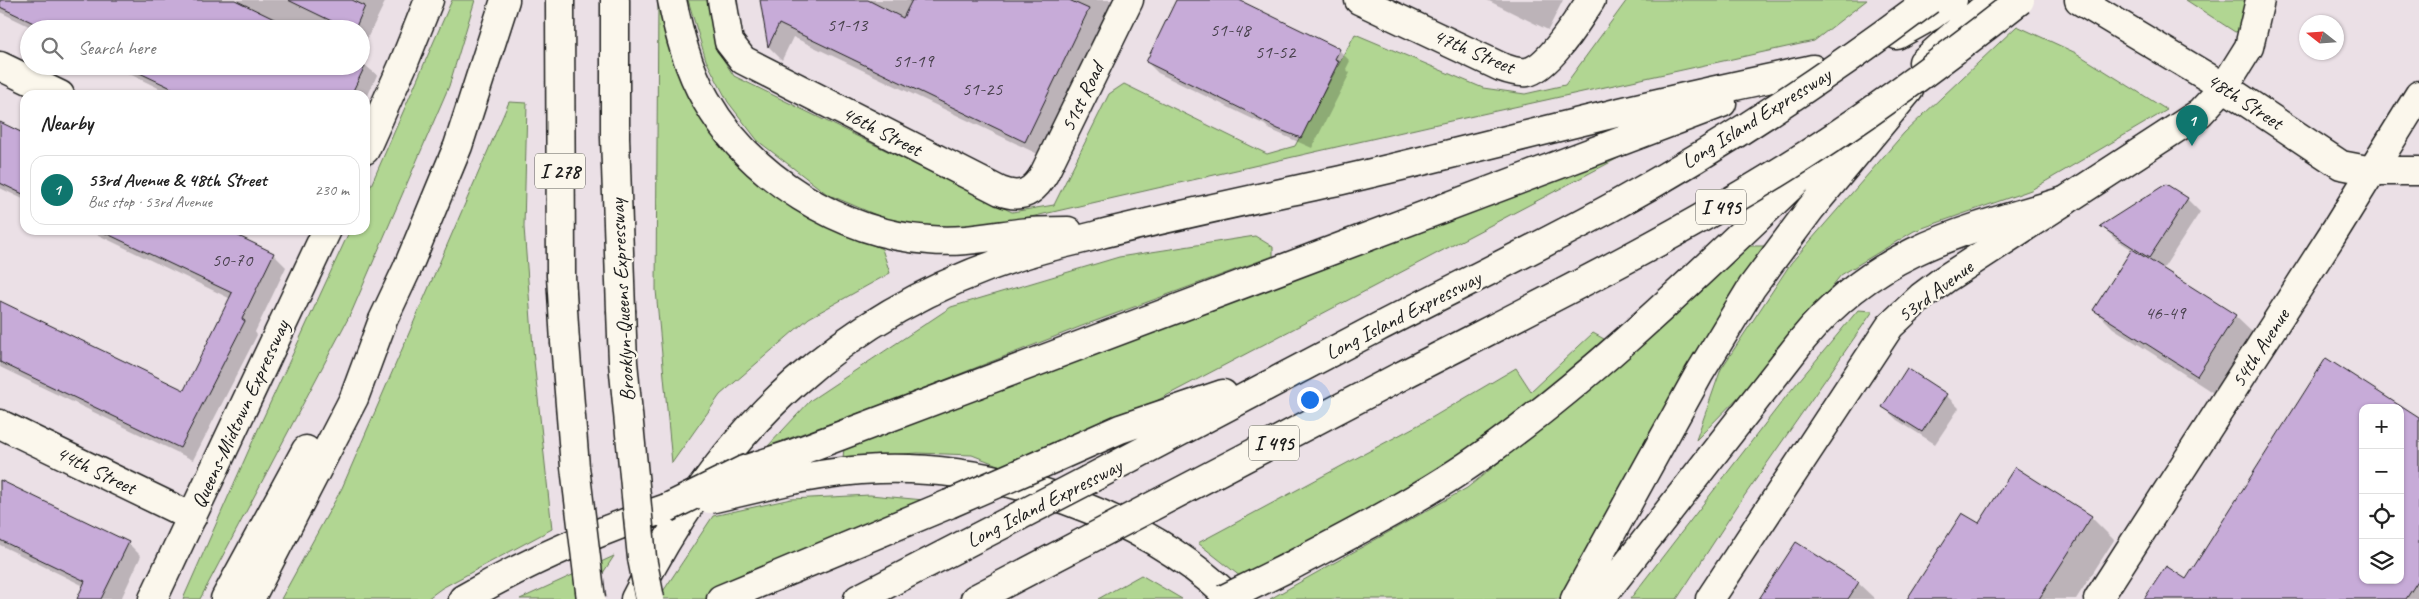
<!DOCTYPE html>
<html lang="en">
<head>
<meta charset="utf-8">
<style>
	body { margin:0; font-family:Caveat,sans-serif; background:#f2f2f2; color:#222 }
	.controls { position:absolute; right:15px; bottom:15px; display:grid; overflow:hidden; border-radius:10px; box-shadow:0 1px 4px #0004 }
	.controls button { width:45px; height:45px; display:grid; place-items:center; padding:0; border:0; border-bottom:1px solid #e0e0e0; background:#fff; color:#222; font:25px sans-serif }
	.compass { position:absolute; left:2299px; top:15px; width:45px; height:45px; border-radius:50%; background:#fff; box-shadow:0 1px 4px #0004; rotate:287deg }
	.you { position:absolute; left:1309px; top:399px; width:18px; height:18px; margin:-12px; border:4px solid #fff; border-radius:50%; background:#1a73e8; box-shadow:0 0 0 8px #1a73e833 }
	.badge { display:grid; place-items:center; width:32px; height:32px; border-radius:50%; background:#0f766e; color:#fff; font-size:16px; font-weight:700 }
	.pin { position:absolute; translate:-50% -41px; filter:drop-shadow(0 1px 2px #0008) }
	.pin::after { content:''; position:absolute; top:26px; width:18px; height:15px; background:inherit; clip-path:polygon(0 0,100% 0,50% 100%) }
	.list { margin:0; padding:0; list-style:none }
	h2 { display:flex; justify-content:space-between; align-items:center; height:65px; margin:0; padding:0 20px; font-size:21px }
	h2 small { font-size:16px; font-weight:400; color:#767676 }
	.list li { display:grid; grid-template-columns:32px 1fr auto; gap:15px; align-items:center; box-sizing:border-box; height:70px; margin:0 10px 10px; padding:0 10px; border:1px solid #e0e0e0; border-radius:15px }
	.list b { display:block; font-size:19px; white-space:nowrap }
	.list p { margin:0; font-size:16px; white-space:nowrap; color:#767676 }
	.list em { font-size:16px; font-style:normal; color:#767676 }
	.icon { flex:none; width:28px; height:28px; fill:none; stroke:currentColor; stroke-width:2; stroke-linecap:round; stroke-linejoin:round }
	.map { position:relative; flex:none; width:2419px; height:599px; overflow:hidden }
	.search { position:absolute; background:#fff; box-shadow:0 1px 4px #0004; left:20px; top:20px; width:350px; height:55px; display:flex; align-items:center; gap:12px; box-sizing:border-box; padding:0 18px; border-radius:28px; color:#767676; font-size:19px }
	.panel { position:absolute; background:#fff; box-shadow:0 1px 4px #0004; left:20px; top:90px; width:350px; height:145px; border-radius:15px }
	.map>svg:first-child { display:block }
</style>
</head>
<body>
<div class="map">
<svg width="2419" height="599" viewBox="0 0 2419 599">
	<rect width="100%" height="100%" fill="#ebe0e6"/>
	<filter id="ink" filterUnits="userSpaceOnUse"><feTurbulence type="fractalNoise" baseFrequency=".02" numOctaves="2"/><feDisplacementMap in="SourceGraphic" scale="10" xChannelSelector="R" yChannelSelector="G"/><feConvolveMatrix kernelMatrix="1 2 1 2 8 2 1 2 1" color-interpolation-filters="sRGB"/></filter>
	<g filter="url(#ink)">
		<path fill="#b1d692" stroke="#667957" d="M 452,0 L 475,0 L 449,86 L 352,311 L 200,599 L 183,599 L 259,427 L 350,230 L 365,230 L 365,199 Z
			M 658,0 L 712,131 L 794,208 L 882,249 L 890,273 L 809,318 L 720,395 L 672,463 L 656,290 Z
			M 688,0 L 710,0 L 715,47 L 734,76 L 1012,212 L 1054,205 L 1109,94 L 1124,84 L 1267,154 L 1295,146 L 1355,34 L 1483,88 L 1525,94 L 1565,85 L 1627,0 L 1867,0 L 1814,41 L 1437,124 L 1009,222 L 941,228 L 888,220 L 827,194 L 758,141 L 728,102 L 706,60 Z
			M 2186,0 L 2250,0 L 2244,30 L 2235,32 Z
			M 2017,26 L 2076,53 L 2167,110 L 2031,190 L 1914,231 L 1841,275 L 1766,369 L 1696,440 L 1721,369 L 1791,263 L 1904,133 Z
			M 509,102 L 527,103 L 524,227 L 534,361 L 552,529 L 442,588 L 427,599 L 281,599 L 342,488 Z
			M 1645,144 L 1141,409 L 1003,467 L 972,455 L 918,453 L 843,458 L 844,448 L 994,393 L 1227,301 Z
			M 1255,236 L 1273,247 L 1273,256 L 1082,326 L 881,405 L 768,446 L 811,400 L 951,307 L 1119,257 Z
			M 1749,246 L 1767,246 L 1657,421 L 1560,599 L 1270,599 L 1467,488 L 1618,367 Z
			M 1858,310 L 1873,311 L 1738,505 L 1677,599 L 1630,599 L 1788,394 Z
			M 1593,333 L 1604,339 C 1580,360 1556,384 1530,404 C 1441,473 1340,526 1241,577 L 1198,543 L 1433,417 L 1516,368 L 1531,391 Z
			M 870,495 L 924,500 L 705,599 L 658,599 L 713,516 L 791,499 Z
			M 614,556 L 586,599 L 520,599 Z
			M 1141,575 L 1182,599 L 1098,599 Z"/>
		<path fill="#0003" fill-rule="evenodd" d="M 0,0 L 386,0 L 361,51 L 361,29 L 35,29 L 0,12 Z
			M 761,0 L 1114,0 L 1040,155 L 793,37 L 782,60 L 769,47 Z
			M 1178,0 L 1237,0 L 1339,50 L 1350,61 L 1346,69 L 1350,73 L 1312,148 L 1269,129 L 1265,125 L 1158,73 L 1147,62 Z
			M 1487,0 L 1563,0 L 1548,30 Z
			M 361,62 L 377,75 L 365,102 L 365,95 L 173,95 L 113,66 L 361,66 Z
			M 0,123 L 25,135 L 25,200 L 0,188 Z
			M 2187,199 L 2200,212 L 2163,269 L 2235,316 L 2254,334 L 2215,394 L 2113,328 L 2095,310 L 2133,250 L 2115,239 L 2102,226 Z
			M 88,230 L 223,230 L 273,254 L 286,267 L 255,332 L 257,335 L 193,460 L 0,367 L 0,303 L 184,391 L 231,299 Z
			M 2326,360 L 2419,420 L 2419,599 L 2145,599 L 2186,580 ZM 2363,408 L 2400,408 L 2400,580 L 2363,580 Z
			M 1946,395 L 1959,408 L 1935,444 L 1897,420 L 1884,407 Z
			M 2015,469 L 2091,517 L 2114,540 L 2076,599 L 1909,599 L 1979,525 Z
			M 0,481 L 128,543 L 141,556 L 121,599 L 78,599 L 84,586 L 0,545 Z
			M 1858,583 L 1875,599 L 1765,599 Z"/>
		<path fill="#c7abd8" stroke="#1c1c1c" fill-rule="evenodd" d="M 0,0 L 235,0 L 276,20 L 271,29 L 46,29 L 0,7 Z
			M 288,0 L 352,0 L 365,6 L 355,29 L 348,29 Z
			M 760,0 L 868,0 L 903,18 L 912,0 L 1069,0 L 1089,9 L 1025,142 L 779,24 L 768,47 Z
			M 1176,0 L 1239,0 L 1340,49 L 1335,59 L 1339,61 L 1301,138 L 1278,129 L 1257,118 L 1258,117 L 1146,62 Z
			M 125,66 L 365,66 L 351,95 L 186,95 Z
			M 0,122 L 25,134 L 25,195 L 0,183 Z
			M 2166,184 L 2188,198 L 2149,258 L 2100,226 Z
			M 99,230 L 226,230 L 274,253 L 242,319 L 245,321 L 180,448 L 0,362 L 0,301 L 184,390 L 232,293 Z
			M 2132,249 L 2236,315 L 2197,376 L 2093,310 Z
			M 2326,358 L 2419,418 L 2419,579 L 2406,599 L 2144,599 L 2166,566 L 2186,579 ZM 2363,408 L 2400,408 L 2400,580 L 2363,580 Z
			M 1907,368 L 1947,394 L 1922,432 L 1882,407 Z
			M 2015,467 L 2092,516 L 2039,599 L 1907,599 L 1962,513 L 1979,523 Z
			M 0,480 L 129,542 L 101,599 L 77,599 L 85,581 L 0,540 Z
			M 1796,542 L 1859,582 L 1848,599 L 1759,599 Z"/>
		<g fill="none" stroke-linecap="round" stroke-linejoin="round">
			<g stroke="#1c1c1c" stroke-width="31">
				<path id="minor" d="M 722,0 L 729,42 L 743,60 L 1000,191 C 1020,199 1033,193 1044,174 L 1129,0
					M 1359,0 L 1501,67 C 1509,70 1518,73 1527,72 C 1549,68 1579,18 1591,0
					M 0,66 L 60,95
					M 0,424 L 192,517
					M 1710,599 L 1890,326 L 1921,297 L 1945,279 L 2200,113 L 2224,87
					M 2098,599 L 2336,229 L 2419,95"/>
			</g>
			<g stroke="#1c1c1c" stroke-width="31">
				<path id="tertiary" d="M 2079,0 L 2224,87"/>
			</g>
			<g stroke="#1c1c1c" stroke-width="31">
				<path id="secondary" d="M 2224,87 L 2341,165 L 2372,171 L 2419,171
					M 365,150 L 403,65 L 429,0
					M 153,599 L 327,230"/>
			</g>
			<g stroke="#1c1c1c" stroke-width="31">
				<path id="motorway" d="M 560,0 L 561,276 L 565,342
					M 615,0 L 615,137 L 621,310
					M 672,0 C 679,34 688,69 706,100 C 750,177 841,234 929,240 C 960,243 989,237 1019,233 C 1035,231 1052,231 1068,231
					M 1897,35 L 1931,16 L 1953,0
					M 1923,62 L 1993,0
					M 2224,87 L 2249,47 L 2260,0
					M 792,454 L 1722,103
					M 1041,464 L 1120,429 L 1223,394
					M 796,479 C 823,474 851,470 879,469 C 1000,465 1143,514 1231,599
					M 1088,480 L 1373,330
					M 1149,508 L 1399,377
					M 1287,568 C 1352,534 1424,497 1483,455 C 1611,364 1721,251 1835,145
					M 225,599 L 306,450
					M 250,599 L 354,398 L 383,320 L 407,269 L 458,146 L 505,0
					M 463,599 C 528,561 595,532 667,508
					M 635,599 C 721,427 843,310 1029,253 C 1053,245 1078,241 1101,234 C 1182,214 1264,197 1346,179 C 1433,159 1521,136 1608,115 C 1676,98 1745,84 1813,69
					M 721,599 L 949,504
					M 858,599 L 1017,517
					M 975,599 L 1084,542
					M 1575,599 L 1699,374 L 1752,287 L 1811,208 L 1909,90
					M 1600,599 L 1803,339 C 1875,251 1961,231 2065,201"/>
			</g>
			<use href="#minor" stroke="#fbf7ec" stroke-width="28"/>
			<use href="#tertiary" stroke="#fbf7ec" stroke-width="28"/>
			<use href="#secondary" stroke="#fbf7ec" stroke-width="28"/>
			<use href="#motorway" stroke="#fbf7ec" stroke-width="28"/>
			<g stroke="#1c1c1c" stroke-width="31" stroke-linecap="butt">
				<path id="motorway-bridge" d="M 621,310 L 623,362 L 642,558 L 650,599
					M 1373,330 C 1452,289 1533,250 1612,207 C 1723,146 1828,76 1929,0
					M 565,342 L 575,467 L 591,599
					M 1399,377 C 1528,310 1660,246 1784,169 C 1866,118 1944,60 2020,0
					M 710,499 L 796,479
					M 949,504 L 1041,464
					M 667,508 L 744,470 L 792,454
					M 1017,517 L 1088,480
					M 1084,542 L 1149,508
					M 1224,599 L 1287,568"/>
			</g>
			<use href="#motorway-bridge" stroke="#fbf7ec" stroke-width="28"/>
		</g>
	</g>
	<g text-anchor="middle" stroke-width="4.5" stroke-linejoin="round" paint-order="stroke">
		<g font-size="19" fill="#47404b">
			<text x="847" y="31">51-13</text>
			<text x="1230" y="36">51-48</text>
			<text x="1275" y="58">51-52</text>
			<text x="913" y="67">51-19</text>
			<text x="982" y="95">51-25</text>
			<text x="232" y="266">50-70</text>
			<text x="2165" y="319">46-49</text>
		</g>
		<g fill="#fbf7ec" stroke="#5f5e5a" stroke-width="1">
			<rect x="535" y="153.5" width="50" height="35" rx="4"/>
			<rect x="1696" y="189.5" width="50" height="35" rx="4"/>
			<rect x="1249" y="425.5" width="50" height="35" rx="4"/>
		</g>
		<g font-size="20" font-weight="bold" fill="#1c1c1c">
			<text x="560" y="178">I 278</text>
			<text x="1721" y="214">I 495</text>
			<text x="1274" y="450">I 495</text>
		</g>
		<g font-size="21" fill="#1c1c1c" stroke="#fbf7ec">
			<text transform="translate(1474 51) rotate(23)" y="7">47th Street</text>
			<text transform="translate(1082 97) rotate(-64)" y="7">51st Road</text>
			<text transform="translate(2245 101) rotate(33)" y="7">48th Street</text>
			<text transform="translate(1756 118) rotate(-32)" y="7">Long Island Expressway</text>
			<text transform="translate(882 131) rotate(27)" y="7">46th Street</text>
			<text transform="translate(1935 291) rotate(-37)" y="7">53rd Avenue</text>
			<text transform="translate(622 300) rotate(-93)" y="7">Brooklyn-Queens Expressway</text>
			<text transform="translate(1403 315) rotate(-27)" y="7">Long Island Expressway</text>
			<text transform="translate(2260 348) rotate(-57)" y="7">54th Avenue</text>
			<text transform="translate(240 414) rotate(-65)" y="7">Queens-Midtown Expressway</text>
			<text transform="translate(96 470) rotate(26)" y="7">44th Street</text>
			<text transform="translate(1044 503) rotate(-27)" y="7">Long Island Expressway</text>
		</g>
	</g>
</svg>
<div class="controls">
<button>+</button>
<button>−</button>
<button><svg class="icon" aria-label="locate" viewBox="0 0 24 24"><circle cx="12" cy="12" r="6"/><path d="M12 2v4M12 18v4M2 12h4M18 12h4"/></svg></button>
<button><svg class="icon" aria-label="layers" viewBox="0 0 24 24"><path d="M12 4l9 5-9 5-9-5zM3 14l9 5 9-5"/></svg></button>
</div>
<svg class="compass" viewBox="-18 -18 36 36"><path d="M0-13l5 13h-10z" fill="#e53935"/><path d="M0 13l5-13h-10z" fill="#767676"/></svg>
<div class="you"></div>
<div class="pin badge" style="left:2192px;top:146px">1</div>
<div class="search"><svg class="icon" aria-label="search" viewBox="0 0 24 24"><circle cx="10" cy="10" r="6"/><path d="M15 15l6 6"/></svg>Search here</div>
<section class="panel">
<h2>Nearby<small></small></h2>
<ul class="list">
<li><span class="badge">1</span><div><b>53rd Avenue &amp; 48th Street</b><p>Bus stop · 53rd Avenue</p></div><em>230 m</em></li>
</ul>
</section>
</div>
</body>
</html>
